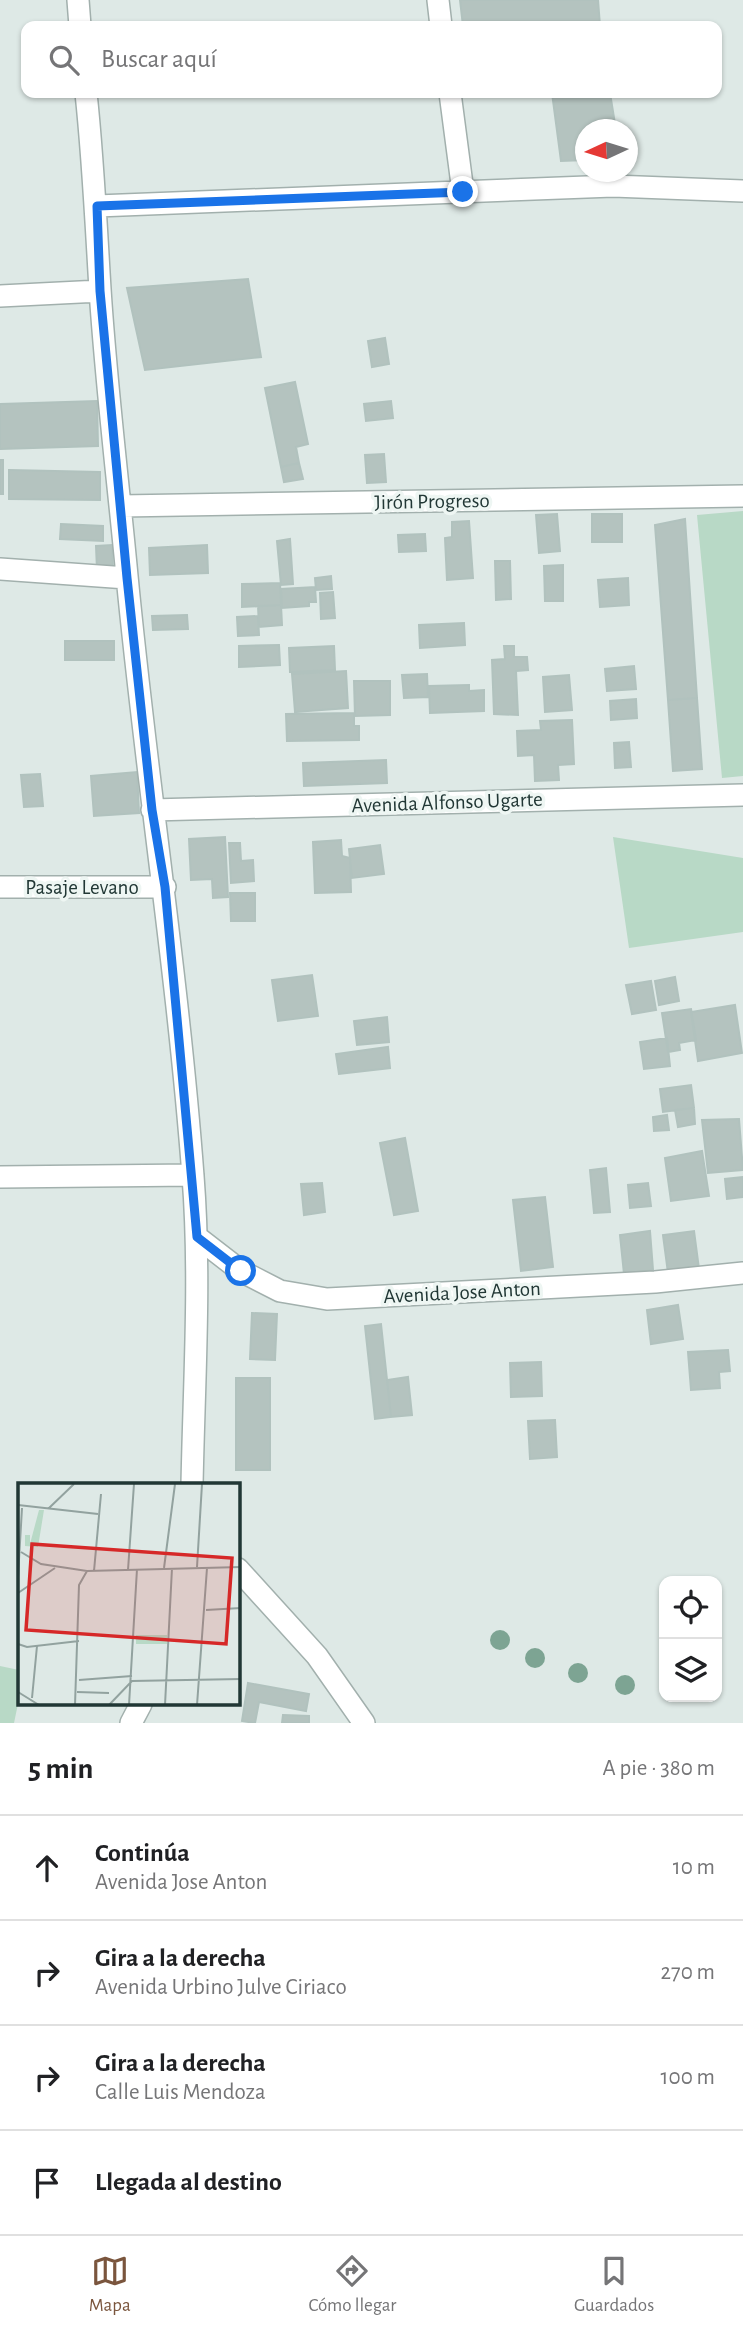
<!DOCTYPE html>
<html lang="es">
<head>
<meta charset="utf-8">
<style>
	body { margin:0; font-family:"Alegreya Sans",sans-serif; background:#f2f2f2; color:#202124 }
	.controls { position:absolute; right:21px; bottom:21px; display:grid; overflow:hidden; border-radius:14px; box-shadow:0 2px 5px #0004 }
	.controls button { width:63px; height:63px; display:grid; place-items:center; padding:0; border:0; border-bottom:2px solid #e0e0e0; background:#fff; color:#202124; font:35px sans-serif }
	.compass { position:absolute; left:575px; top:119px; width:63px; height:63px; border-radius:50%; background:#fff; box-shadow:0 2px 5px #0004; rotate:266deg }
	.stop { position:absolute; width:21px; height:21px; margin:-16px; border:5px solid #1a73e8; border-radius:50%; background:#fff }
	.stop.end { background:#1a73e8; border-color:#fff; box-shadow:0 2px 7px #0008 }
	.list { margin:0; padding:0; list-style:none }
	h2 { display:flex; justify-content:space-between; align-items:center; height:91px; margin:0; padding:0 28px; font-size:30px }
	h2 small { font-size:23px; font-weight:400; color:#757577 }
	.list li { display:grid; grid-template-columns:46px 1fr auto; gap:21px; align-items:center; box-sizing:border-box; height:105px; padding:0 28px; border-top:2px solid #e0e0e0 }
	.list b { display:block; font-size:26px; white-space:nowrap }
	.list p { margin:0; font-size:23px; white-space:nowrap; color:#757577 }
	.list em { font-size:23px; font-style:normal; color:#757577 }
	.icon { flex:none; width:38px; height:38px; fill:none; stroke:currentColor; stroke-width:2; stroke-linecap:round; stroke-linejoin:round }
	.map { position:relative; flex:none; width:743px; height:1723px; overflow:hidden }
	.search { position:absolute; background:#fff; box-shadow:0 2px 5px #0004; left:21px; right:21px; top:21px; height:77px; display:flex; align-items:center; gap:18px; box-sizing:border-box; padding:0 24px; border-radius:14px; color:#757577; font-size:26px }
	.sheet { height:511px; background:#fff }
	nav { display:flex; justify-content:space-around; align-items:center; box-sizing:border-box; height:98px; border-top:2px solid #e0e0e0; background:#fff; font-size:19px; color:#757577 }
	nav a { display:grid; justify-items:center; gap:4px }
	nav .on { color:#7a553d }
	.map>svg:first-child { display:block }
</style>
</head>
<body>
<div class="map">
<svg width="743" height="1723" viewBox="0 0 743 1723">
	<rect width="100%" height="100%" fill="#dee9e6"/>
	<path fill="#b8d9c6" d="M 743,511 L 743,776 L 722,778 L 697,515 Z
		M 613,837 L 743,858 L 743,932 L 629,948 Z
		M 0,1666 L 19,1670 L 19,1699 L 14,1723 L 0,1723 Z"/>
	<path fill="#b4c3bf" stroke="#b1c2be" stroke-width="2" d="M 460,0 L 598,0 L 600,26 L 463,26 Z
		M 552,93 L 610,93 L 616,130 L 586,130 L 586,160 L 561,161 Z
		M 248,279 L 261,357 L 145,370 L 127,288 Z
		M 385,338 L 389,364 L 372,367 L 368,341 Z
		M 295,382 L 308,444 L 296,447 L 299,463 L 281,467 L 265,388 Z
		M 97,401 L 98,446 L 0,449 L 0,404 Z
		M 391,401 L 393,418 L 366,421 L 364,404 Z
		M 384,454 L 386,482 L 367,483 L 365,455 Z
		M 0,460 L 3,460 L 3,494 L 0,494 Z
		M 299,463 L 303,479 L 284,482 L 281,467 Z
		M 9,470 L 100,472 L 100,500 L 9,499 Z
		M 557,514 L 560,551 L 539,553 L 536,515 Z
		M 592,514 L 622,514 L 622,542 L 592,542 Z
		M 685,519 L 697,698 L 668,700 L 655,525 Z
		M 469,521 L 473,578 L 447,580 L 445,538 L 452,537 L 452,522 Z
		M 61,524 L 103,526 L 103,541 L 60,539 Z
		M 425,534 L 426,551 L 399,552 L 398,535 Z
		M 290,539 L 293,584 L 281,585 L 277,541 Z
		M 112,545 L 113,569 L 97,570 L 96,546 Z
		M 207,545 L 208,573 L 150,575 L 149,548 Z
		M 495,561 L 510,561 L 511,599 L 496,600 Z
		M 563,565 L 563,601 L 545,601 L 544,566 Z
		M 331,576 L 332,589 L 316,590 L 315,578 Z
		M 628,578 L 629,605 L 600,607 L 598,580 Z
		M 280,583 L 281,605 L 242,607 L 242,584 Z
		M 315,587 L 316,602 L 309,602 L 309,606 L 282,608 L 281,589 Z
		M 333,592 L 335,618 L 321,619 L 320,593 Z
		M 281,605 L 282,625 L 259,627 L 258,606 Z
		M 187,615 L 188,629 L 153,630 L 152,616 Z
		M 258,616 L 259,635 L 238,636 L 237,617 Z
		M 464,623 L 465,645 L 420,648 L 419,625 Z
		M 65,641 L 114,641 L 114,660 L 65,660 Z
		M 279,645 L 280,665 L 239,667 L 239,646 Z
		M 334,646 L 335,670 L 290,672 L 289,648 Z
		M 504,646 L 514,646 L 514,657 L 527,657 L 528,670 L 516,671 L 518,715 L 494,714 L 492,660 L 505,659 Z
		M 634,666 L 636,689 L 607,691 L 605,669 Z
		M 346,671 L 348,708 L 295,712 L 292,674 Z
		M 427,674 L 428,697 L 404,698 L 402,675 Z
		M 569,675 L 572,710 L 545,712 L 543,677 Z
		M 354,681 L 390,681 L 390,715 L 355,716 Z
		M 469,685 L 469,691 L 484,690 L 484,711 L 430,713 L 429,686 Z
		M 697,698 L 702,769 L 673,771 L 668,700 Z
		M 636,699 L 637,718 L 611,720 L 610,701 Z
		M 354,713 L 354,726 L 359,726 L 359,740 L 287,741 L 286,714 Z
		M 572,720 L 574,764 L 558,765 L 559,780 L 535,781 L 534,755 L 518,756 L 517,731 L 541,730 L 540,721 Z
		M 629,742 L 631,767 L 615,768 L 614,743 Z
		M 386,760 L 387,783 L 304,786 L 303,763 Z
		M 137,772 L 139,813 L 94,816 L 91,776 Z
		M 40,774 L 43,806 L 24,807 L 21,775 Z
		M 225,837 L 228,897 L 213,898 L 212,879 L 191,880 L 189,839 Z
		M 341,840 L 342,856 L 350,858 L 351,892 L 315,893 L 313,842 Z
		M 229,843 L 240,843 L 241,861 L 253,860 L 254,881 L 231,883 Z
		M 380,845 L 384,874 L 352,878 L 349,849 Z
		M 230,893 L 255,893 L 255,921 L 231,921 Z
		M 312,975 L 318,1016 L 278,1021 L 272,980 Z
		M 675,977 L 679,1001 L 659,1005 L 655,981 Z
		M 651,981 L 656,1010 L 632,1014 L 626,985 Z
		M 735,1005 L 742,1053 L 698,1061 L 691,1012 Z
		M 691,1009 L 696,1040 L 679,1043 L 680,1050 L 668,1052 L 662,1013 Z
		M 387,1017 L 389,1042 L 357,1045 L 354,1021 Z
		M 667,1038 L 670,1066 L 644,1069 L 640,1042 Z
		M 388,1047 L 390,1068 L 339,1074 L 336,1054 Z
		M 691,1085 L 694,1108 L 663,1112 L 660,1089 Z
		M 694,1108 L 695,1124 L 678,1127 L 675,1110 Z
		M 667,1115 L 669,1130 L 654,1131 L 653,1117 Z
		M 739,1119 L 743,1170 L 708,1173 L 702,1120 Z
		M 405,1138 L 418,1211 L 394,1215 L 380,1143 Z
		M 702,1151 L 709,1196 L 671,1201 L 665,1158 Z
		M 606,1168 L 610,1212 L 594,1213 L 590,1170 Z
		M 743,1177 L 743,1197 L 727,1199 L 725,1179 Z
		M 322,1183 L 325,1212 L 304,1215 L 301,1184 Z
		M 648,1183 L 651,1206 L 630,1208 L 628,1185 Z
		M 545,1197 L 553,1267 L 521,1271 L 513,1200 Z
		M 650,1231 L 653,1270 L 624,1274 L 620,1235 Z
		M 694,1231 L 699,1269 L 668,1273 L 663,1235 Z
		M 678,1305 L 683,1339 L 651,1344 L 647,1310 Z
		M 252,1313 L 277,1314 L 275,1360 L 250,1359 Z
		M 381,1324 L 391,1417 L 375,1419 L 365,1326 Z
		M 728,1350 L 730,1371 L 719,1372 L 720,1388 L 691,1390 L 688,1352 Z
		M 541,1362 L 542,1396 L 511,1397 L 510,1363 Z
		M 408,1377 L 412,1415 L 391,1417 L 387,1380 Z
		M 236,1378 L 270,1378 L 270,1470 L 236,1470 Z
		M 555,1420 L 557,1457 L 530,1459 L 528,1421 Z
		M 248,1683 L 309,1694 L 306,1711 L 259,1702 L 255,1723 L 242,1721 Z
		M 283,1715 L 309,1716 L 309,1723 L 282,1723 Z"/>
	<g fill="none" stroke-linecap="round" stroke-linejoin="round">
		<g stroke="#a2b0ad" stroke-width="24">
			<path id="minor" d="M 78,0 L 80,26
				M 438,0 L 441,26
				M 86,93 C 93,158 96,223 100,289 C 106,384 118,480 127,576 C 146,776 178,975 193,1176 C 201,1278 194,1382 192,1485
				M 450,93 L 463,192
				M 97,206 L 613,186 L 743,191
				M 0,296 L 100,291
				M 121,506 L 743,496
				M 0,569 L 127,578
				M 152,810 L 743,795
				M 0,887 L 165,887
				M 0,1177 L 193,1175
				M 197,1237 L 241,1271 L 280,1291 L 327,1299 L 655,1282 L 743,1273
				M 238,1569 L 317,1656 L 364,1723
				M 131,1723 L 141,1704"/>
		</g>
		<use href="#minor" stroke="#fff" stroke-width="21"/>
	</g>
	<g fill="#7da493">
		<circle cx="500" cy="1640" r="10"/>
		<circle cx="535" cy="1658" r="10"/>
		<circle cx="578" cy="1673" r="10"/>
		<circle cx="625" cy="1685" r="10"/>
	</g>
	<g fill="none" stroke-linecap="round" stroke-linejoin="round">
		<path stroke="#1a73e8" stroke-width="9" d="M 241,1271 L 197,1237 L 165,887 L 152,810 L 127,578 L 100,291 L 97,206 L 463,192"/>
	</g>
	<g text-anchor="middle" stroke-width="7" stroke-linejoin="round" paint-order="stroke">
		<g font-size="21" fill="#213735" stroke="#eef6f3">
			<text transform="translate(432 501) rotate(-1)" y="7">Jirón Progreso</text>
			<text transform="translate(447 802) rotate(-2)" y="7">Avenida Alfonso Ugarte</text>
			<text x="82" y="894">Pasaje Levano</text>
			<text transform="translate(462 1292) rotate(-3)" y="7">Avenida Jose Anton</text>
		</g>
	</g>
	<g transform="translate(18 1483)">
		<rect width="222" height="222" fill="#dee9e6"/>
		<path d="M 21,27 L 26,27 L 20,64 L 7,63 L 7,52 L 12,52 L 12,61 ZM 118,152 L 149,152 L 149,161 L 118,161 Z" fill="#b8d9c6"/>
		<path fill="none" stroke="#92a29f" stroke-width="2" d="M 0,22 L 80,31M 30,26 L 56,1M 3,69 L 23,81 L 69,88 L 223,84M 179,84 L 184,1M 146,85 L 157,1M 110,87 L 116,1M 76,88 L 83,11M 0,94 L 4,25M 0,110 L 37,85M 188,127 L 223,125M 0,161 L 9,164 L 61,158M 61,197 L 114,193M 0,209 L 21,222M 59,209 L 91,210M 14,215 L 19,163M 57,222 L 61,102 L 69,88M 91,222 L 114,198 L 223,196M 111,222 L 119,86M 147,222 L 154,85M 179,222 L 189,85"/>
		<path fill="#d62828" fill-opacity="0.15" stroke="#d62828" stroke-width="3.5" d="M 14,61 L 214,75 L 208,161 L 8,147 Z"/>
		<rect width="222" height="222" fill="none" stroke="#213735" stroke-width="3.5"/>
	</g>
</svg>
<div class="controls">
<button><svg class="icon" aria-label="locate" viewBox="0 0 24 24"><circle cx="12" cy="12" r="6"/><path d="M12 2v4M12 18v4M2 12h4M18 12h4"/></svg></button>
<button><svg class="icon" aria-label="layers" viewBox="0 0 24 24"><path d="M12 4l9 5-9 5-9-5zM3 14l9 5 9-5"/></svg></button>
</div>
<svg class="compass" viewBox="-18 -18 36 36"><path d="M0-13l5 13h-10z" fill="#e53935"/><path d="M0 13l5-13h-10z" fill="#757577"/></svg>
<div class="stop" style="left:241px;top:1271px"></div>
<div class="stop end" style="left:463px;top:192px"></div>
<div class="search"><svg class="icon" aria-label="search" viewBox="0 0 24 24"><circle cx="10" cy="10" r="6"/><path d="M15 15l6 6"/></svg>Buscar aquí</div>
</div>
<section class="sheet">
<h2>5 min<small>A pie · 380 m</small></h2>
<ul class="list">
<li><svg class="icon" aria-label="ahead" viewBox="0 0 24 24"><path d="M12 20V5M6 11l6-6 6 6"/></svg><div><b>Continúa</b><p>Avenida Jose Anton</p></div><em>10 m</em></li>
<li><svg class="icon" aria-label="right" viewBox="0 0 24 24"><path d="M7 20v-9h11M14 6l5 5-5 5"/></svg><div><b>Gira a la derecha</b><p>Avenida Urbino Julve Ciriaco</p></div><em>270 m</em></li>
<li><svg class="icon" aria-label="right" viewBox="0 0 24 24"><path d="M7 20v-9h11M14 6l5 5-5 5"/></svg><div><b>Gira a la derecha</b><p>Calle Luis Mendoza</p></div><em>100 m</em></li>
<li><svg class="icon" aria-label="arrive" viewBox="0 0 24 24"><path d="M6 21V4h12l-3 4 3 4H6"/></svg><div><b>Llegada al destino</b></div></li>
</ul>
</section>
<nav>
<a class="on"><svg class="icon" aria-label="map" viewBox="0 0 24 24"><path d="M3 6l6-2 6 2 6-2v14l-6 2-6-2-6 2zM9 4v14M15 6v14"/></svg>Mapa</a>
<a><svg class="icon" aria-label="directions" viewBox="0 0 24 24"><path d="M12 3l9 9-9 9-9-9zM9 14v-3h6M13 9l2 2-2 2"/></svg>Cómo llegar</a>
<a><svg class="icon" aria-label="saved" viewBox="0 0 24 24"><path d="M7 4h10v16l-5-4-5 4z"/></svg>Guardados</a>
</nav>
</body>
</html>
